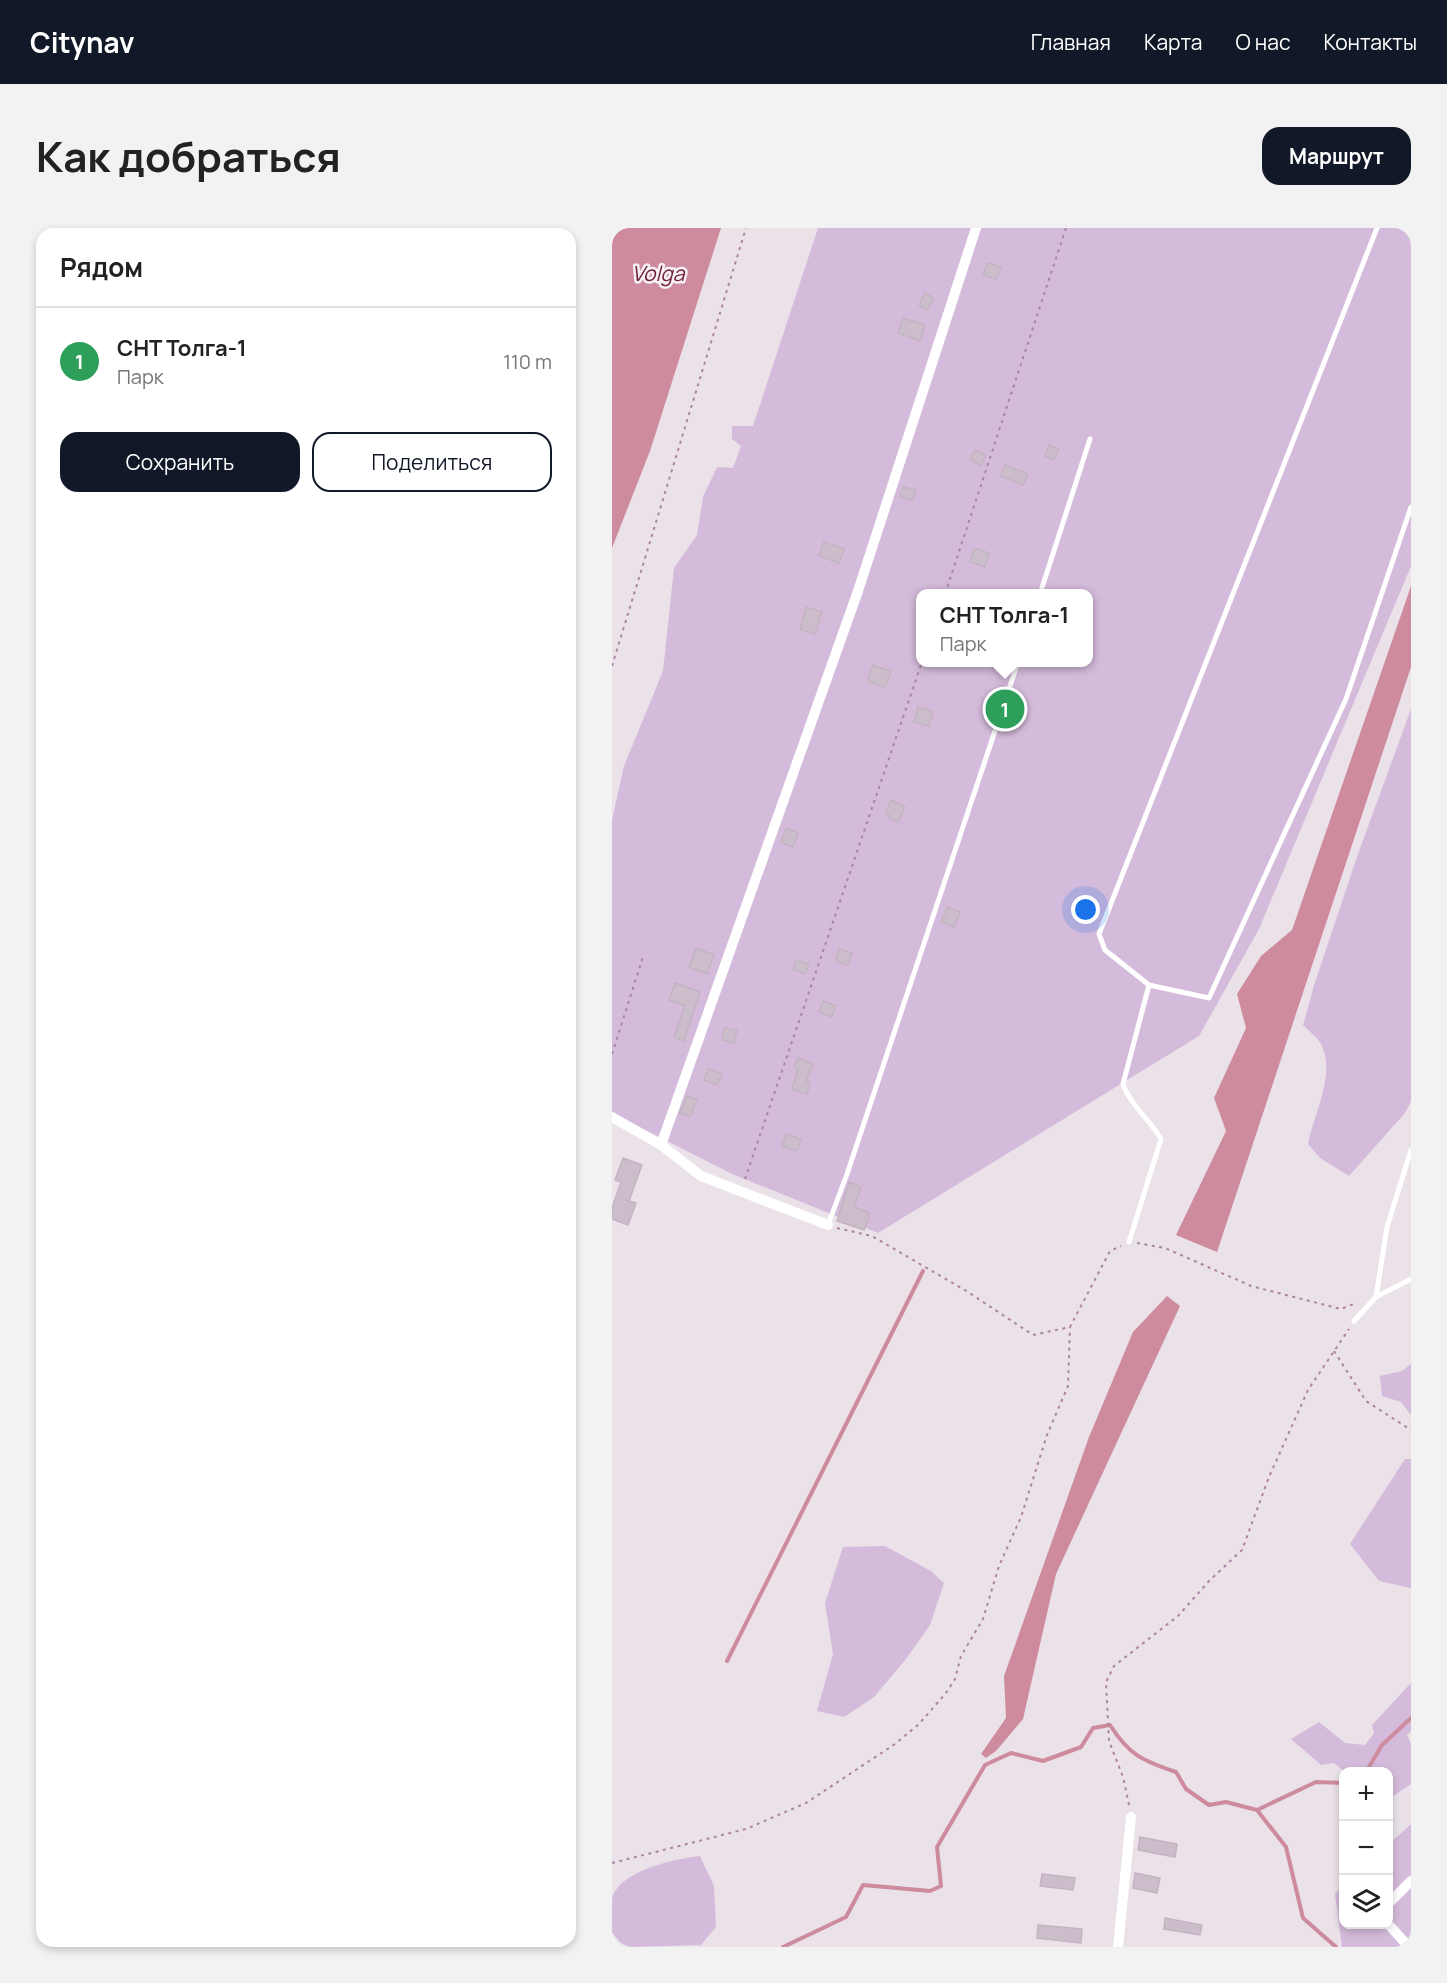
<!DOCTYPE html>
<html lang="ru">
<head>
<meta charset="utf-8">
<style>
	body { margin:0; font-family:Manrope,sans-serif; background:#f2f2f2; color:#222 }
	.controls { position:absolute; right:18px; bottom:18px; display:grid; overflow:hidden; border-radius:12px; box-shadow:0 3px 9px #0003 }
	.controls button { width:54px; height:54px; display:grid; place-items:center; padding:0; border:0; border-bottom:2px solid #e0e0e0; background:#fff; color:#222; font:30px sans-serif }
	.you { position:absolute; left:474px; top:682px; width:21px; height:21px; margin:-15px; border:4px solid #fff; border-radius:50%; background:#1a73e8; box-shadow:0 0 0 9px #1a73e833 }
	.badge { display:grid; place-items:center; width:39px; height:39px; border-radius:50%; background:#111827; color:#fff; font-size:20px; font-weight:700 }
	.pin { position:absolute; translate:-50% -50%; border:3px solid #fff; box-shadow:0 2px 6px #0006 }
	.popup { position:absolute; left:304px; top:361px; width:177px; height:78px; box-sizing:border-box; display:grid; place-content:center; border-radius:12px; background:#fff; filter:drop-shadow(0 2px 4px #0005); font-size:20px; white-space:nowrap; color:#767676 }
	.popup b { font-size:22px; color:#222 }
	.popup::after { content:''; position:absolute; left:50%; top:100%; margin-left:-12px; border:12px solid transparent; border-top-color:#fff }
	.list { margin:0; padding:0; list-style:none }
	h2 { display:flex; justify-content:space-between; align-items:center; height:78px; margin:0; padding:0 24px; font-size:26px }
	h2 small { font-size:20px; font-weight:400; color:#767676 }
	.list li { display:grid; grid-template-columns:39px 1fr auto; gap:18px; align-items:center; box-sizing:border-box; height:108px; padding:0 24px; border-top:2px solid #e0e0e0 }
	.list b { display:block; font-size:22px; white-space:nowrap }
	.list p { margin:0; font-size:20px; white-space:nowrap; color:#767676 }
	.list em { font-size:20px; font-style:normal; color:#767676 }
	.actions { display:flex; gap:12px; padding:18px 24px }
	.actions a { flex:1; padding:14px 0; border:2px solid #111827; border-radius:18px; text-align:center; font-size:21px; color:#111827 }
	.actions .main { background:#111827; color:#fff }
	.icon { flex:none; width:33px; height:33px; fill:none; stroke:currentColor; stroke-width:2; stroke-linecap:round; stroke-linejoin:round }
	.map { position:relative; flex:none; width:799px; height:1719px; overflow:hidden; border-radius:18px }
	header { display:flex; align-items:center; gap:36px; box-sizing:border-box; height:84px; padding:0 30px; background:#111827; color:#fff }
	header strong { font-size:28px }
	nav { display:flex; gap:33px; margin-inline-start:auto; font-size:21px }
	.intro { display:flex; align-items:center; justify-content:space-between; box-sizing:border-box; height:144px; padding:0 36px }
	h1 { margin:0; font-size:42px }
	.button { padding:15px 27px; border-radius:18px; background:#111827; color:#fff; font-size:21px; font-weight:700 }
	main { display:flex; gap:36px; padding:0 36px }
	aside { flex:1; background:#fff; border-radius:18px; box-shadow:0 3px 9px #0003 }
	.map>svg:first-child { display:block }
</style>
</head>
<body>
<header>
<strong>Citynav</strong>
<nav><a>Главная</a><a>Карта</a><a>О нас</a><a>Контакты</a></nav>
</header>
<div class="intro"><h1>Как добраться</h1><a class="button">Маршрут</a></div>
<main>
<aside>
<h2>Рядом<small></small></h2>
<ul class="list">
<li><span class="badge" style="background:#2e9e5b">1</span><div><b>СНТ Толга-1</b><p>Парк</p></div><em>110 m</em></li>
</ul>
<div class="actions"><a class="main">Сохранить</a><a>Поделиться</a></div>
</aside>
<div class="map">
<svg width="799" height="1719" viewBox="0 0 799 1719">
	<rect width="100%" height="100%" fill="#eae1e9"/>
	<path fill="#d5bbdb" fill-rule="evenodd" d="M 206,0 L 799,0 L 799,338 L 647,701 L 587,808 L 266,1005 L 120,946 L 0,885 L 0,592 L 12,538 L 51,443 L 62,340 L 85,307 L 91,269 L 105,239 L 121,240 L 129,218 L 120,211 L 120,198 L 141,198 ZM 309,366 L 477,366 L 477,434 L 309,434 Z
		M 799,481 L 799,873 L 793,885 L 737,948 L 708,930 L 696,916 C 702,886 723,848 710,818 C 707,811 697,803 691,797 L 703,754 L 746,626 Z
		M 799,1136 L 799,1187 L 789,1174 L 770,1168 L 768,1148 L 790,1143 Z
		M 793,1231 L 799,1231 L 799,1360 L 767,1353 L 738,1316 Z
		M 273,1318 L 319,1343 L 332,1355 L 318,1397 L 294,1431 L 262,1469 L 232,1489 L 205,1483 L 221,1426 L 213,1375 L 231,1319 Z
		M 799,1455 L 799,1503 L 795,1507 L 799,1516 L 799,1556 L 777,1571 L 776,1544 L 732,1543 L 722,1535 L 709,1537 L 679,1511 L 707,1494 L 733,1515 L 753,1517 L 762,1505 L 760,1497 Z
		M 799,1596 L 799,1719 L 730,1719 L 723,1666 L 731,1657 L 732,1696 L 776,1696 L 777,1616 Z
		M 88,1628 L 102,1658 L 104,1699 L 89,1717 L 18,1719 L 9,1715 L 0,1705 C 0,1695 0,1682 0,1672 C 5,1643 63,1631 88,1628 Z"/>
	<path fill="#cd8b9d" d="M 0,0 L 109,0 L 38,223 L 0,320 Z
		M 799,358 L 799,439 L 605,1024 L 564,1007 L 614,903 L 602,870 L 634,800 L 625,766 L 649,728 L 680,702 Z
		M 555,1068 L 568,1078 L 444,1346 L 411,1491 L 384,1523 L 374,1530 L 369,1526 L 394,1490 L 392,1448 L 477,1209 L 521,1104 Z"/>
	<g fill="none" stroke-linecap="round" stroke-linejoin="round">
		<path stroke="#cd8b9d" stroke-width="4" d="M 115,1433 L 311,1043
			M 754,1544 L 770,1517 L 799,1490
			M 645,1582 L 704,1554 L 732,1555
			M 171,1719 L 234,1689 L 251,1657 L 318,1663 L 329,1658 L 325,1619 L 373,1537 L 399,1525 L 431,1533 L 469,1519 L 481,1500 L 498,1497 C 517,1527 531,1533 564,1544 L 574,1561 L 597,1577 L 614,1574 L 645,1582 L 674,1619 L 691,1690 L 724,1719"/>
	</g>
	<path fill="#cbbdc9" stroke="#c4b4c1" stroke-width="1.5" d="M 376,35 L 389,39 L 384,51 L 371,47 Z
		M 313,65 L 322,70 L 315,82 L 307,77 Z
		M 291,90 L 313,97 L 308,113 L 286,105 Z
		M 437,217 L 447,221 L 442,232 L 433,228 Z
		M 363,222 L 374,227 L 369,237 L 358,232 Z
		M 393,237 L 416,246 L 411,257 L 389,248 Z
		M 291,259 L 304,262 L 301,272 L 288,269 Z
		M 212,314 L 232,321 L 227,335 L 207,328 Z
		M 362,320 L 377,325 L 373,339 L 358,334 Z
		M 194,379 L 210,384 L 203,406 L 188,401 Z
		M 261,437 L 279,443 L 273,459 L 255,453 Z
		M 306,479 L 321,483 L 317,498 L 302,494 Z
		M 279,572 L 293,579 L 286,594 L 277,590 L 278,587 L 273,585 Z
		M 174,600 L 186,605 L 181,619 L 169,615 Z
		M 335,679 L 348,684 L 342,699 L 329,694 Z
		M 84,720 L 102,727 L 95,746 L 77,739 Z
		M 227,721 L 240,725 L 236,737 L 223,733 Z
		M 184,732 L 197,736 L 193,746 L 181,741 Z
		M 63,755 L 88,764 L 72,813 L 62,809 L 73,778 L 57,772 Z
		M 211,773 L 224,778 L 220,789 L 207,784 Z
		M 112,800 L 125,802 L 122,815 L 110,812 Z
		M 186,830 L 201,836 L 194,853 L 198,855 L 195,866 L 180,861 L 186,842 L 182,840 Z
		M 96,841 L 110,846 L 105,857 L 92,852 Z
		M 75,868 L 85,872 L 78,889 L 68,885 Z
		M 174,906 L 189,911 L 185,923 L 170,918 Z
		M 11,930 L 30,937 L 17,973 L 24,975 L 16,997 L 0,991 L 0,980 L 9,954 L 3,952 Z
		M 237,954 L 249,959 L 242,979 L 258,985 L 252,1002 L 225,993 Z
		M 528,1609 L 565,1616 L 563,1629 L 526,1622 Z
		M 523,1645 L 548,1650 L 545,1665 L 521,1660 Z
		M 430,1646 L 463,1650 L 461,1662 L 428,1658 Z
		M 553,1690 L 590,1697 L 588,1707 L 552,1701 Z
		M 426,1697 L 470,1701 L 469,1715 L 425,1710 Z"/>
	<g fill="none" stroke-linecap="round" stroke-linejoin="round">
		<path stroke="#ac83a2" stroke-width="2" stroke-dasharray="3 4.5" stroke-linecap="butt" d="M 333,366 L 454,0
			M 0,438 L 134,0
			M 0,826 L 31,729
			M 133,951 L 310,434
			M 225,1000 L 260,1008 L 356,1064 L 421,1107 L 458,1099 L 498,1023 L 509,1018
			M 525,1015 L 553,1020 L 639,1058 L 729,1081 L 744,1075
			M 722,1123 L 754,1173 L 799,1202
			M 517,1577 L 511,1549 L 497,1513 L 494,1454 L 502,1438 L 566,1388 L 597,1353 L 630,1322 L 657,1249 L 696,1162 L 737,1101
			M 0,1635 L 134,1601 L 194,1575 L 283,1516 L 307,1496 L 334,1465 L 343,1451 L 349,1428 L 371,1391 L 387,1338 L 409,1289 L 435,1207 L 456,1158 L 458,1099"/>
		<path stroke="#fff" stroke-width="5" d="M 428,366 L 478,211
			M 537,757 L 493,722 L 487,706 L 765,0
			M 216,997 L 235,946 L 406,434
			M 517,1014 L 549,911 C 538,892 517,875 511,856 L 537,757 L 597,770 L 734,471 L 799,279
			M 764,1069 L 799,1051
			M 742,1093 L 764,1069 L 775,999 L 799,922"/>
		<path stroke="#fff" stroke-width="10" d="M 0,889 L 49,917 L 89,948 L 216,997
			M 49,917 L 246,363 L 364,0
			M 776,1676 L 799,1653
			M 776,1696 L 797,1719
			M 506,1719 L 519,1589"/>
	</g>
	<g text-anchor="middle" stroke-width="5" stroke-linejoin="round" paint-order="stroke">
		<g font-size="21" font-style="italic" fill="#722036" stroke="#f7f1f7">
			<text x="46" y="53">Volga</text>
		</g>
	</g>
</svg>
<div class="controls">
<button>+</button>
<button>−</button>
<button><svg class="icon" aria-label="layers" viewBox="0 0 24 24"><path d="M12 4l9 5-9 5-9-5zM3 14l9 5 9-5"/></svg></button>
</div>
<div class="you"></div>
<div class="pin badge" style="left:393px;top:481px;background:#2e9e5b">1</div>
<div class="popup"><b>СНТ Толга-1</b>Парк</div>
</div>
</main>
</body>
</html>
